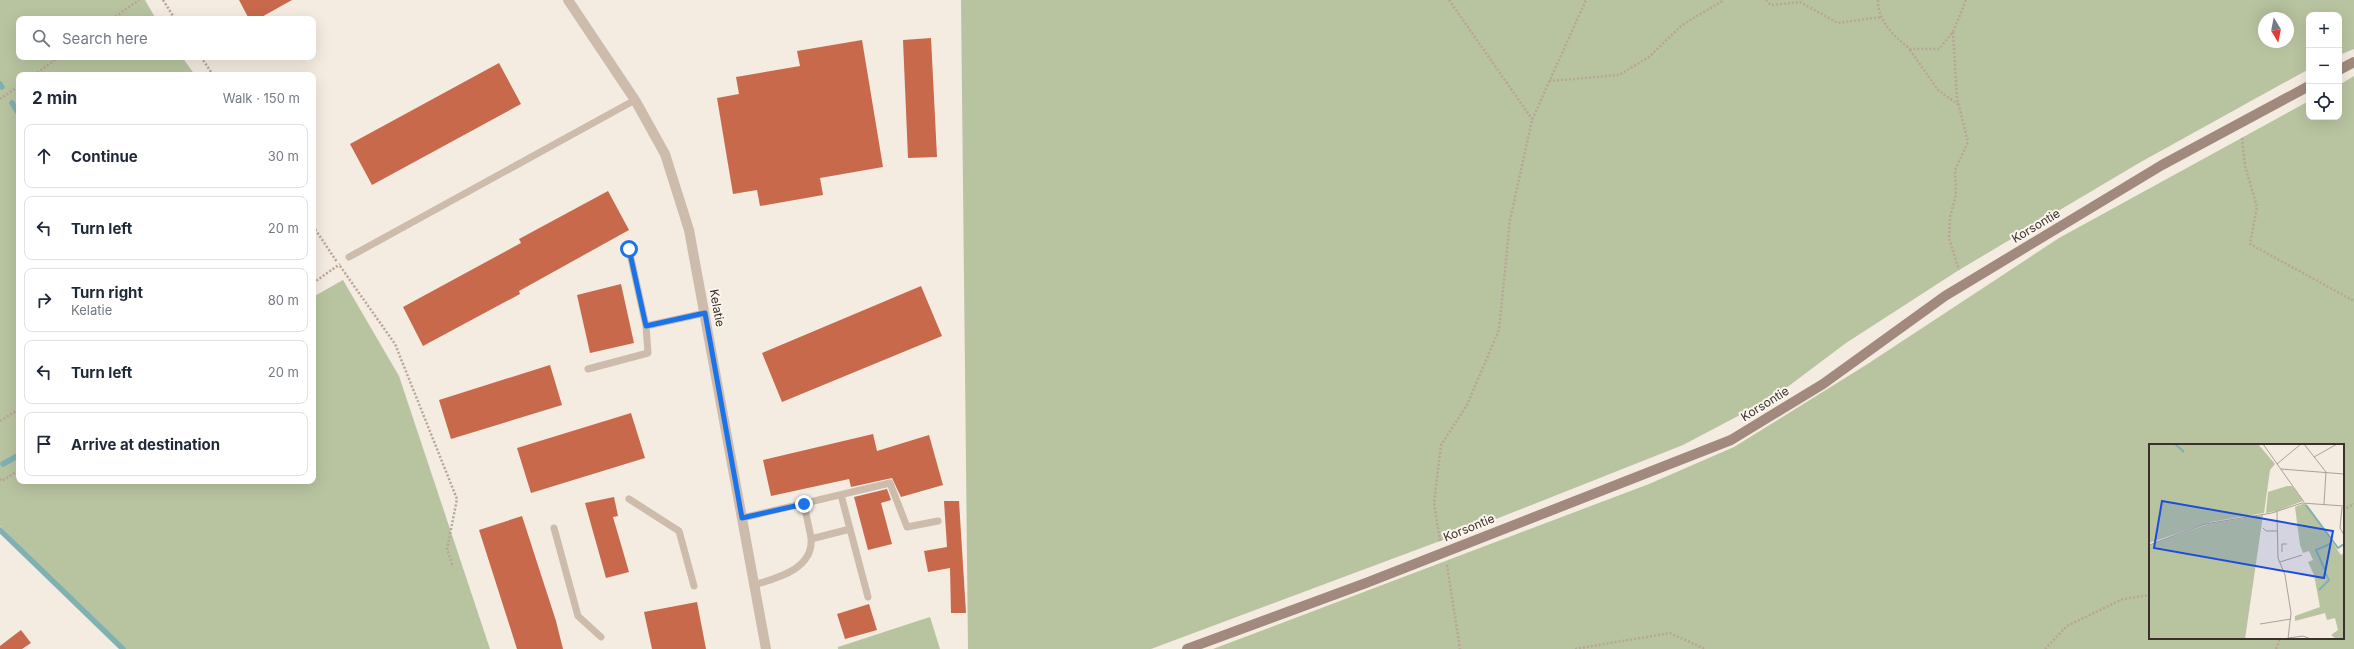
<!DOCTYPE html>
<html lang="en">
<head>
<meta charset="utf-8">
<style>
	body { margin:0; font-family:Inter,sans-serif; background:#f6f6f7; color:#1f2937 }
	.controls { position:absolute; right:12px; top:12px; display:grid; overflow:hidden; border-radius:8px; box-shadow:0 4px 16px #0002 }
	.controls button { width:36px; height:36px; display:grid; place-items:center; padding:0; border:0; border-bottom:1px solid #e0e1e3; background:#fff; color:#1f2937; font:20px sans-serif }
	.compass { position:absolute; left:2258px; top:12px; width:36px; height:36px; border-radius:50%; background:#fff; box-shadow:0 4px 16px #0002; rotate:170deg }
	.stop { position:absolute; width:12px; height:12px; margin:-9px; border:3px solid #1a73e8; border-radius:50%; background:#fff }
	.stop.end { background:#1a73e8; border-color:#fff; box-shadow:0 1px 4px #0008 }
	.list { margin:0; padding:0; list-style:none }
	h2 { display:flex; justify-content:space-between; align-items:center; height:52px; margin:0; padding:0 16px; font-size:17px }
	h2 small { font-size:13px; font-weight:400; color:#747a83 }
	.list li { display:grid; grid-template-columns:26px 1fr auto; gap:12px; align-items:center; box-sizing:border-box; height:64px; margin:0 8px 8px; padding:0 8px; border:1px solid #e0e1e3; border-radius:8px }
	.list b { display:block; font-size:15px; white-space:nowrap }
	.list p { margin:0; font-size:13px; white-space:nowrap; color:#747a83 }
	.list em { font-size:13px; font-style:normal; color:#747a83 }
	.icon { flex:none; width:22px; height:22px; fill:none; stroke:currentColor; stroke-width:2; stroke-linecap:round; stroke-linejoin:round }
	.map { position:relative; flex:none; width:2354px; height:649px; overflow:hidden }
	.search { position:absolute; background:#fff; box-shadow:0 4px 16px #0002; left:16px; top:16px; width:300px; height:44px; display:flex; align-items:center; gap:10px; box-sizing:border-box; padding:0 14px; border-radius:8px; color:#747a83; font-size:15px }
	.panel { position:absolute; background:#fff; box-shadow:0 4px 16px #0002; left:16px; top:72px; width:300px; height:412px; border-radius:8px }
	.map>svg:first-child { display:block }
</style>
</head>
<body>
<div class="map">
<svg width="2354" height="649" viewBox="0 0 2354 649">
	<rect width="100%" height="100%" fill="#f4ebe1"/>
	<path fill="#b8c4a0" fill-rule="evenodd" d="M 0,0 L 145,0 L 156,19 L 19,19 L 19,57 L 182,57 L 195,75 L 19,75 L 19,481 L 313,481 L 313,297 L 343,280 L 399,376 L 490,649 L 124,649 L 0,526 Z
		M 961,0 L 2354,0 L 2354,49 L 2339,55 L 2339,15 L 2309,15 L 2309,69 L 2139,163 L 1959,270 L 1846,343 L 1774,397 L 1683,445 L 1448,538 L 1151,649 L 968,649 ZM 2264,18 L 2288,18 L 2288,42 L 2264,42 Z
		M 2354,76 L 2354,649 L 1213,649 L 1649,484 L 1734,447 L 1866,365 L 2059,238 L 2309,101 L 2309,117 L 2339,117 L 2339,85 ZM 2150,445 L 2343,445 L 2343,638 L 2150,638 Z
		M 930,617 L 940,649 L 838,649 L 838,647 Z"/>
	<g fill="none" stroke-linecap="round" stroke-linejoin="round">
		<path stroke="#7fb0b2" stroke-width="5.5" d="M 0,84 L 2,87
			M 12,103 L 19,114
			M 3,464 L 19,455
			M 0,530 L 123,649"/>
	</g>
	<path fill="#c8694b" d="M 239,0 L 292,0 L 258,19 L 249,19 Z
		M 931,38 L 937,157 L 908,158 L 903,40 Z
		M 862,40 L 883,167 L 820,178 L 823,195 L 760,206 L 757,190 L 733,194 L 717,98 L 739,94 L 736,77 L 800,66 L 797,51 Z
		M 499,63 L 521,104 L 372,185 L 350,144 Z
		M 608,191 L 629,230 L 519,291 L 520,294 L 423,346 L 403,307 L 521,243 L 519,239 Z
		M 621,284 L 634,343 L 590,353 L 577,295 Z
		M 921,286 L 942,336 L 782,402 L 762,353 Z
		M 550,365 L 562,405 L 451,439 L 439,400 Z
		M 631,413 L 645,458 L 531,493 L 517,448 Z
		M 873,434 L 877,451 L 929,435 L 943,485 L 901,497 L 892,478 L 851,487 L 849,479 L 771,496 L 763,460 Z
		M 887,489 L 891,500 L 881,503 L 892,544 L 868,550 L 854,497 Z
		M 614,497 L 618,516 L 613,517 L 629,572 L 606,578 L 585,503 Z
		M 944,501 L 959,501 L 966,613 L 951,613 L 950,568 L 928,572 L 924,551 L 947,547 Z
		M 522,516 L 556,621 L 563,649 L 517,649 L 479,530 Z
		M 697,602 L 706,649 L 652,649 L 644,612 Z
		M 869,604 L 877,630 L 845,639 L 837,614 Z
		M 21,630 L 31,643 L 22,649 L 0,649 L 0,646 Z"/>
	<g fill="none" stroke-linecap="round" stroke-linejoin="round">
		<path stroke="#b9a596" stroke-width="2.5" stroke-dasharray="2 2" stroke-linecap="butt" d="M 163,0 L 175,19
			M 1449,0 L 1532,119
			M 1766,0 L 1771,5 L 1800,2 L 1838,23 L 1881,17
			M 1878,0 C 1878,22 1894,36 1910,49 L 1939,49 L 1953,32 L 1966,0
			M 112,19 L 139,0
			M 1953,32 L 1957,98 L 1968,142 L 1955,170 L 1956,194 L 1950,217 L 1949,238 L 1959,270
			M 1910,50 L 1938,90 L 1959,105
			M 201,57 L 213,75
			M 34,75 L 59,57
			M 1549,81 L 1619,75 L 1649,57 L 1682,25 L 1724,0
			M 0,99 L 19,86
			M 2242,138 L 2245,166 L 2257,207 L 2250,244 L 2354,301
			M 313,226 L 337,262
			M 340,266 L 395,344 L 457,499 L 447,549 L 453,567
			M 313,283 L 340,264
			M 0,421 L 19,409
			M 0,479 L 2,481 L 19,470
			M 2343,510 L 2354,504
			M 1440,541 L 1434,503 L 1441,445 L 1467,405 L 1499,330 L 1510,220 L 1532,120 L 1586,0
			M 1447,565 L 1460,649
			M 1575,649 L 1670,633 L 1705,649
			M 2045,649 L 2067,626 L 2123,599 L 2150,595
			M 2276,649 L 2280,638"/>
		<path stroke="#cdbbac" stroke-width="7" d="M 349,257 L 635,100
			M 646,326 L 705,313
			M 588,369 L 648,353 L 646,326 L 629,249
			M 841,495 L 868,597
			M 629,499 L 679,531 L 694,586
			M 742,518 L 890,483 L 907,527 L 938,521
			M 554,528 L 578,616 L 601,637
			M 811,539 L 850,529
			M 754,585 C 777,578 814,569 811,538 C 809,526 806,515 804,504"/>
		<path stroke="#cdbbac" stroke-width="10" d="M 568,0 L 635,100 L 665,154 L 689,230 L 766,649"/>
		<path stroke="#a18a7d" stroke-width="10" d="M 2339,70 L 2354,62
			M 1187,649 L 1366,583 L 1731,440 L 1823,384 L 1945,296 L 2162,165 L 2309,86"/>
	</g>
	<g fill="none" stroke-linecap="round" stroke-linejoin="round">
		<path stroke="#1a73e8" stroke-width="5" d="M 629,249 L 646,326 L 705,313 L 742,518 L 804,504"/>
	</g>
	<g text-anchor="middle" stroke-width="4" stroke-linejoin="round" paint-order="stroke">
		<g font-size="12" fill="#3b302b" stroke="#fbf5ee">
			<text transform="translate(2036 226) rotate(-31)" y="4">Korsontie</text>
			<text transform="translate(717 308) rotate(80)" y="4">Kelatie</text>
			<text transform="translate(1765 404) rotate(-32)" y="4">Korsontie</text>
			<text transform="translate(1469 528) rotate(-22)" y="4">Korsontie</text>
		</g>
	</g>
	<g transform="translate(2149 444)">
		<rect width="195" height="195" fill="#f4ebe1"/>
		<path d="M 0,0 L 109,0 L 126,20 L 121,26 L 115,69 L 62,78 L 0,99 ZM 138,42 L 143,42 L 154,57 L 128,67 L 117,69 L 119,48 ZM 156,59 L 192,111 L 195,109 L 195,195 L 187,195 L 182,191 L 189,186 L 186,174 L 178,176 L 176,169 L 146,177 L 146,172 L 171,163 L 165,131 L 159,118 L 164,116 L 160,107 L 154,109 L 151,101 L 146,63 ZM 114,71 L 96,195 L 0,195 L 0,101 L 59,80 Z" fill="#b8c4a0"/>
		<path fill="none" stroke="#7fb0b2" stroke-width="2" d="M 26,0 L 35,8M 157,61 L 189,104 L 195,100M 176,126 L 167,106 L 181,100M 170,146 L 180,136 L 176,128"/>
		<path fill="none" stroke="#aaa098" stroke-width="1" d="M 114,0 L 155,58M 155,0 L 177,28 L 175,60M 165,13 L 188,0M 128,20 L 152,0M 132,25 L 195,30M 193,63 L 191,84 L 195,91M 128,68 L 129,114 L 136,131 L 142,169 L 139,195M 114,84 L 117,87 L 128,87M 0,101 L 56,80 L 123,69 L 153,59 L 195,62M 133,108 L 133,100 L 138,100M 131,118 L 153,111M 111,180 L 142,175M 139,194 L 154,192 L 162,195"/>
		<path fill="#1d4ed8" fill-opacity="0.15" stroke="#1d4ed8" stroke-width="2" d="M 13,57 L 184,87 L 175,134 L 5,104 Z"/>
		<rect width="195" height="195" fill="none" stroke="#3b302b" stroke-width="2"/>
	</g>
</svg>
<div class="controls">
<button>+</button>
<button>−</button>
<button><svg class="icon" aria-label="locate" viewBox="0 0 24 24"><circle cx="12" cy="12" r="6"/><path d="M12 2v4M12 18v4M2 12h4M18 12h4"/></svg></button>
</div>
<svg class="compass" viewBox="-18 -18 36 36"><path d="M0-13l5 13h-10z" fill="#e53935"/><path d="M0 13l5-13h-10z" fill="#747a83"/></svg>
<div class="stop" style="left:629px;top:249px"></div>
<div class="stop end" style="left:804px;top:504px"></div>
<div class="search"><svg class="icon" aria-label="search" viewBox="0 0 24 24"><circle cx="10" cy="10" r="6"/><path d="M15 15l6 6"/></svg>Search here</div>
<section class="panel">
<h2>2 min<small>Walk · 150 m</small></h2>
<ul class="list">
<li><svg class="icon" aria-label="ahead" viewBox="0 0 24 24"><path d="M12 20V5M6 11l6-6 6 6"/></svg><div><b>Continue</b></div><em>30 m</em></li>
<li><svg class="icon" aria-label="left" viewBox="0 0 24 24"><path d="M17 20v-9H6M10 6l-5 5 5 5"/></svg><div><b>Turn left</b></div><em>20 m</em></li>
<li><svg class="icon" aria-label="right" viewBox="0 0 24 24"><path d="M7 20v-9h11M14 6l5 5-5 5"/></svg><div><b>Turn right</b><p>Kelatie</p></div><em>80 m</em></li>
<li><svg class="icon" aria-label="left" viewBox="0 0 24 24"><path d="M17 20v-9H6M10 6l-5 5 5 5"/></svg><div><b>Turn left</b></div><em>20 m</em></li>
<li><svg class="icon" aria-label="arrive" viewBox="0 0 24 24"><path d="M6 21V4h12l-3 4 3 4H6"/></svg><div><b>Arrive at destination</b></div></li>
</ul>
</section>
</div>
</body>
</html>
